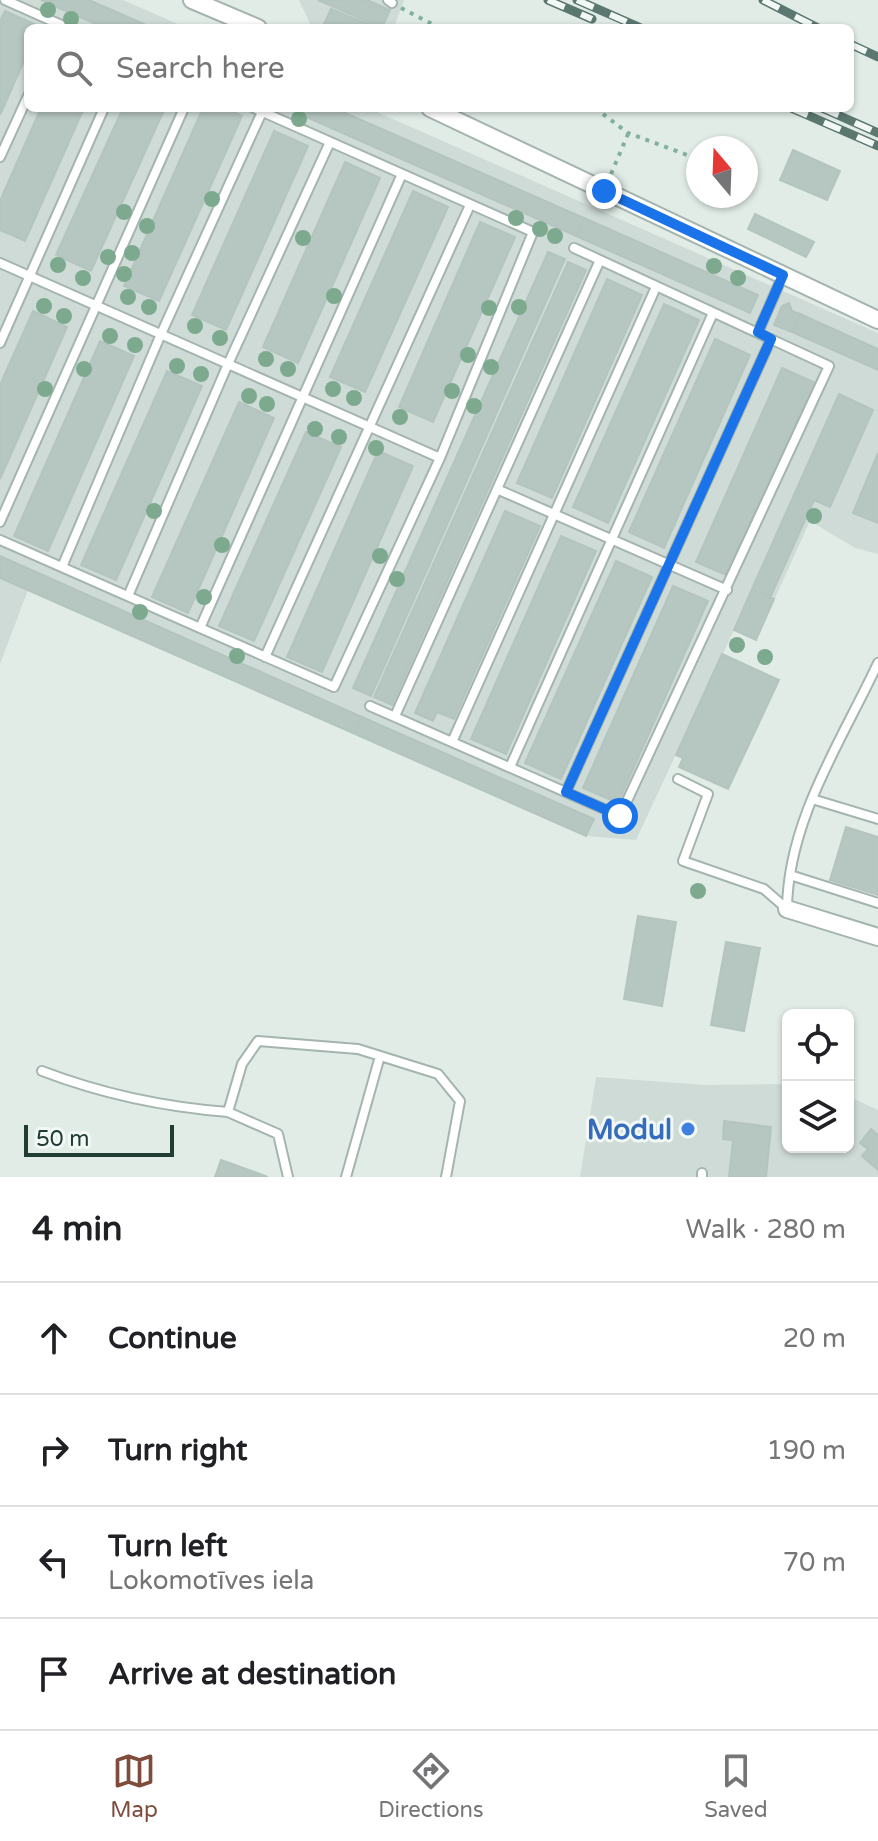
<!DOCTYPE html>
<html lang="en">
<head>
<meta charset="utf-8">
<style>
	body { margin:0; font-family:"Varela Round",sans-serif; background:#f2f2f2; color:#202124 }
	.controls { position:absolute; right:24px; bottom:24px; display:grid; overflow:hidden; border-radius:12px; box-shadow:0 2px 6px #0004 }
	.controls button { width:72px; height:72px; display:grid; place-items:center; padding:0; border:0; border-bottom:2px solid #e0e0e0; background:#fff; color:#202124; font:40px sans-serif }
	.compass { position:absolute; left:686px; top:136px; width:72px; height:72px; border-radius:50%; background:#fff; box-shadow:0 2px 6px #0004; rotate:341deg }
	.scale { position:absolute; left:24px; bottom:20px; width:150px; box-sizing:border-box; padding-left:8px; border:4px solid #213c35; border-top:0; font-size:22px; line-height:28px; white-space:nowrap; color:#213c35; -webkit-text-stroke:6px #f1f8f5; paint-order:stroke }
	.stop { position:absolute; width:24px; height:24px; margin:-18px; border:6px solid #1a73e8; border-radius:50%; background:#fff }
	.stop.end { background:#1a73e8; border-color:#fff; box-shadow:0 2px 8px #0008 }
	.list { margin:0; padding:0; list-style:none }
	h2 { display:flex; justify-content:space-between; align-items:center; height:104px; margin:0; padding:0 32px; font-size:34px }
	h2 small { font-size:26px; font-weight:400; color:#757577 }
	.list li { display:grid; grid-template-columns:52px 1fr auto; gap:24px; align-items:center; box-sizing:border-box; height:112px; padding:0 32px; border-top:2px solid #e0e0e0 }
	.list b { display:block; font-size:30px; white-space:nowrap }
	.list p { margin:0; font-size:26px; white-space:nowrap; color:#757577 }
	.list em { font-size:26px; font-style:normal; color:#757577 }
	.icon { flex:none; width:44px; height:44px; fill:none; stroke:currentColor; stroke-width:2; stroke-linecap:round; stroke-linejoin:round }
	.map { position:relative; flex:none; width:878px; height:1177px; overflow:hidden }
	.search { position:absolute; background:#fff; box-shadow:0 2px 6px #0004; left:24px; right:24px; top:24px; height:88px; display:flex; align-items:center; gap:20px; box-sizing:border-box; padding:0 28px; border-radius:12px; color:#757577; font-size:30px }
	.sheet { height:552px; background:#fff }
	nav { display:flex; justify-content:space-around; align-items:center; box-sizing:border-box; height:112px; border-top:2px solid #e0e0e0; background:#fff; font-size:22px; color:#757577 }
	nav a { display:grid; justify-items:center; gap:4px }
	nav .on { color:#7f4b3b }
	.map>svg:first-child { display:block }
</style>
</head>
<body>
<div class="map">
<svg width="878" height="1177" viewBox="0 0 878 1177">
	<rect width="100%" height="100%" fill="#e1ece7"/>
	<path fill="#cfdbd6" d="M 0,0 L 123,0 L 187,28 L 28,28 L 28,108 L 368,108 L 878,333 L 878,554 L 855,548 L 810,521 L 756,640 L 734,630 L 636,840 L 586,836 L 28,590 L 0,664 Z
		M 299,0 L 404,0 L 394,28 L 312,28 Z
		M 596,1077 L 706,1085 L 788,1084 L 788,1147 L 848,1147 L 848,1097 L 852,1098 L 878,1110 L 878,1177 L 580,1177 Z"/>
	<path fill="#b6c6c0" stroke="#b3c5be" stroke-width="2" d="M 41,0 L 89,0 L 153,28 L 105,28 Z
		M 318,0 L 367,0 L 390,10 L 382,28 Z
		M 331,9 L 377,28 L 333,28 L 324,24 Z
		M 5,11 L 39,26 L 28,28 L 28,52 L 0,115 L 0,21 Z
		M 41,108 L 84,108 L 25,241 L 0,230 L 0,201 Z
		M 123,108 L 165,108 L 91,271 L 56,255 Z
		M 203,108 L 225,108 L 242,116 L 159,301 L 124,286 Z
		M 286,108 L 334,108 L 584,218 L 576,236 Z
		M 274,131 L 308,146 L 226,330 L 192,315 Z
		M 793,150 L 840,171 L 827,200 L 780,180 Z
		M 345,162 L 380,178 L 298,363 L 263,347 Z
		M 413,191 L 448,207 L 365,392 L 330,377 Z
		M 755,214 L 814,242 L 806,257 L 748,229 Z
		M 584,218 L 758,295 L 750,313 L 576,236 Z
		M 480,222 L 515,237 L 433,422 L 399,407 Z
		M 548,252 L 565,259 L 371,696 L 353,688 Z
		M 568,262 L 586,270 L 392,705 L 374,697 Z
		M 607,279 L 642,295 L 552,498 L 517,483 Z
		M 789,303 L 792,311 L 800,314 L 792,332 L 774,325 L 782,306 Z
		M 664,304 L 699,320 L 608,523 L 573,507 Z
		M 33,311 L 67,327 L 0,479 L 0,385 Z
		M 800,314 L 878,349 L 878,370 L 792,332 Z
		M 715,339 L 750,355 L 664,548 L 629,532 Z
		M 100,341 L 134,356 L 48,551 L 14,536 Z
		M 782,368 L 818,384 L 731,577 L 696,562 Z
		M 167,371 L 202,386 L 116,580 L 81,565 Z
		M 839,394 L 873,410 L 830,507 L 814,500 L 770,598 L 752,589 Z
		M 239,402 L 274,418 L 188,613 L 152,597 Z
		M 306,432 L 341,447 L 254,641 L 219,626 Z
		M 378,451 L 413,466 L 322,672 L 287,657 Z
		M 878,453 L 878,523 L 853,513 Z
		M 505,511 L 540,526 L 454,719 L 437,712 L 433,721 L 415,713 Z
		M 561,536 L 596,551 L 506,754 L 471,739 Z
		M 0,556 L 362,717 L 355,734 L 0,578 Z
		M 616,561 L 652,577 L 561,779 L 525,763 Z
		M 673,586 L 708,601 L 618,803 L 583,788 Z
		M 752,589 L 774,599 L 756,640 L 734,630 Z
		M 722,654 L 779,680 L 728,789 L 679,767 L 683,758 L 676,755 Z
		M 362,717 L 594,819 L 586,836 L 355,734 Z
		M 846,827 L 878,837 L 878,895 L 830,880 Z
		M 638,916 L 676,922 L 662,1006 L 624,999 Z
		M 726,942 L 760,948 L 744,1031 L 711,1025 Z
		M 724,1121 L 771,1127 L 766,1177 L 729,1177 L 733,1140 L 723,1139 Z
		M 871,1129 L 878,1135 L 878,1170 L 862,1156 L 868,1149 L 860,1143 Z
		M 221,1160 L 268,1177 L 215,1177 Z"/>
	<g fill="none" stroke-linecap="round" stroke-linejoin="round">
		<g stroke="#a4b4ae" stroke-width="12">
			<path id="service" d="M 5,0 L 68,28
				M 388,0 L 392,3
				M 0,157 L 28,96
				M 0,263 L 440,458
				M 758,332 L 783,275
				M 0,343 L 104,108
				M 499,490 L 727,590
				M 0,522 L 184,108
				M 0,540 L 334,687 L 440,458 L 533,232 L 254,108
				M 62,567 L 161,334 L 262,112
				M 128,596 L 228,364 L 330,142
				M 200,628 L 402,174
				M 265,657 L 470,205
				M 370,706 L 620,816 L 829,366 L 574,248
				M 395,716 L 600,260
				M 452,742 L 656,287
				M 510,767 L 713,313
				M 678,779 L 708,794 L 683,861 L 764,889 L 787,909
				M 566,792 L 771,339
				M 812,799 L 878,819
				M 790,875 L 878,903
				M 787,909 C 788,820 841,742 878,663
				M 42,1071 C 102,1094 164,1107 228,1112
				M 288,1177 L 278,1134 L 228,1112 L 242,1064 L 258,1041 L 358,1049 L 438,1074 L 460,1101 L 446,1177
				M 346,1177 L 380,1056
				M 702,1177 L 702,1173"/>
		</g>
		<g stroke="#a4b4ae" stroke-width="20">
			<path id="minor" d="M 192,0 L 258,28
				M 430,108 L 878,320
				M 787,909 L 878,937"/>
		</g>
		<path stroke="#81b0a1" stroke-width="4" stroke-dasharray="4 6" stroke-linecap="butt" d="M 401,8 L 440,28
			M 595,108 L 628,133 L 698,159
			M 611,174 L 628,134"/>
		<use href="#service" stroke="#fff" stroke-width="8"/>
		<use href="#minor" stroke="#fff" stroke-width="16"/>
		<g stroke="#5b7870" stroke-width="9">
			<path id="rail" d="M 548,0 L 592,19
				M 577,0 L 641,28
				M 763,0 L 818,28
				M 850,44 L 878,57
				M 791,108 L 878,146
				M 822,108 L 878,133"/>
		</g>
		<use href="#rail" stroke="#f1f8f5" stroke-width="6" stroke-dasharray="18" stroke-linecap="butt"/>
	</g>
	<g fill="#7daa8f">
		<circle cx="48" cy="10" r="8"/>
		<circle cx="71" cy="19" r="8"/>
		<circle cx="299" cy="119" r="8"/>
		<circle cx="212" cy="199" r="8"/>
		<circle cx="124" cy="212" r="8"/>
		<circle cx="516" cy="218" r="8"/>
		<circle cx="147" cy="226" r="8"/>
		<circle cx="540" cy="229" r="8"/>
		<circle cx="555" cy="236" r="8"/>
		<circle cx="303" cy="238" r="8"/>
		<circle cx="132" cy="253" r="8"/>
		<circle cx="108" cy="257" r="8"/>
		<circle cx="58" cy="265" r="8"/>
		<circle cx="714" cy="266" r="8"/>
		<circle cx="124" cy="274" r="8"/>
		<circle cx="83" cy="278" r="8"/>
		<circle cx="738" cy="278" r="8"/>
		<circle cx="334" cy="296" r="8"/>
		<circle cx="128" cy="297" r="8"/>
		<circle cx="44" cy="306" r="8"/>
		<circle cx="149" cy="307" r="8"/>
		<circle cx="519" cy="307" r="8"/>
		<circle cx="489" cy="308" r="8"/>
		<circle cx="64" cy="316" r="8"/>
		<circle cx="195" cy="326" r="8"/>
		<circle cx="110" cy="336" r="8"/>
		<circle cx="220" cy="338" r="8"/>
		<circle cx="135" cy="345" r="8"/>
		<circle cx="468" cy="355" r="8"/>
		<circle cx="266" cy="359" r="8"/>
		<circle cx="177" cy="366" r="8"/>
		<circle cx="491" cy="367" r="8"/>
		<circle cx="84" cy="369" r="8"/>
		<circle cx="288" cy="369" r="8"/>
		<circle cx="201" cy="374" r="8"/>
		<circle cx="45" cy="389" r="8"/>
		<circle cx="333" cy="389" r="8"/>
		<circle cx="452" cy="391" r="8"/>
		<circle cx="249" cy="396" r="8"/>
		<circle cx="354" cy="398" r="8"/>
		<circle cx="267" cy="404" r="8"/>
		<circle cx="474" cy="406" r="8"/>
		<circle cx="400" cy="417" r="8"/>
		<circle cx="315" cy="429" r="8"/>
		<circle cx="339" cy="437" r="8"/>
		<circle cx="376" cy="448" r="8"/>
		<circle cx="154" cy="511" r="8"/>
		<circle cx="814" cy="516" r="8"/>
		<circle cx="222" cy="545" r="8"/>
		<circle cx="380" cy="556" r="8"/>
		<circle cx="397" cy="579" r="8"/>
		<circle cx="204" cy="597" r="8"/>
		<circle cx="140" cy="612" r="8"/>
		<circle cx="737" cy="645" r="8"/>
		<circle cx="237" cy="656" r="8"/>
		<circle cx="765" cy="657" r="8"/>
		<circle cx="698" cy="891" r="8"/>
	</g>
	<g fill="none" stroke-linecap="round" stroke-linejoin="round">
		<path stroke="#1a73e8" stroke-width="10" d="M 604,191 L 783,275 L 758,332 L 771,339 L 566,792 L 620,816"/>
	</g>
	<circle fill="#3f7fe0" stroke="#f1f8f5" stroke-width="3" cx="688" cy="1129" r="8"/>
	<g text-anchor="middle" stroke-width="6" stroke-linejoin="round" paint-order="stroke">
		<g font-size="28" font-weight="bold" fill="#366cbe" stroke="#f1f8f5" text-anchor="end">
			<text x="672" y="1139">Modul</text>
		</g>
	</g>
</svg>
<div class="controls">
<button><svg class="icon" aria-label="locate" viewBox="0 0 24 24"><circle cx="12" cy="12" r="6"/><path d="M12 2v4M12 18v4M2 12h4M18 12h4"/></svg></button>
<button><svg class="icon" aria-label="layers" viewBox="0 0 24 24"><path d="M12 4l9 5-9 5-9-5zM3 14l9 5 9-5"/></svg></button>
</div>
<svg class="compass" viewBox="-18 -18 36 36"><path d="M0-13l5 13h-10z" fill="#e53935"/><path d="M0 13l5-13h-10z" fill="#757577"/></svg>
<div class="scale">50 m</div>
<div class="stop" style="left:620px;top:816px"></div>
<div class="stop end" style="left:604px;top:191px"></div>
<div class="search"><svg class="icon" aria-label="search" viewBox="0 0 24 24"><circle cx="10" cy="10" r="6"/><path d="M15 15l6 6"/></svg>Search here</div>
</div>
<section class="sheet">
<h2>4 min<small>Walk · 280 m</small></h2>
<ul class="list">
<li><svg class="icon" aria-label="ahead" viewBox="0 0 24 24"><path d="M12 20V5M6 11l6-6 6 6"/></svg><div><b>Continue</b></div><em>20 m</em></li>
<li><svg class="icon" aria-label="right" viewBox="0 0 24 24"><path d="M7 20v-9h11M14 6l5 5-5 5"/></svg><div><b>Turn right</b></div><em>190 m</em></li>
<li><svg class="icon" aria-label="left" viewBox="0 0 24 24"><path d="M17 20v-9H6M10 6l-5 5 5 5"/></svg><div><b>Turn left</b><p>Lokomotīves iela</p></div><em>70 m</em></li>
<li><svg class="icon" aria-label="arrive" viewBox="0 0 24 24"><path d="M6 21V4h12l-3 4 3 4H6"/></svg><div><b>Arrive at destination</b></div></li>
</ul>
</section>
<nav>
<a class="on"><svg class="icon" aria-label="map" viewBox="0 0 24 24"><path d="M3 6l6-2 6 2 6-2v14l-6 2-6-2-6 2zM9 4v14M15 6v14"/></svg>Map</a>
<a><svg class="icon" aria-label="directions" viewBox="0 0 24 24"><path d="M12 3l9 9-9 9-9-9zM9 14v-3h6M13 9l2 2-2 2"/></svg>Directions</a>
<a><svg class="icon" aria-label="saved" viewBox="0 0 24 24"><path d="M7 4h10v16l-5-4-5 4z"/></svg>Saved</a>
</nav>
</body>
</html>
